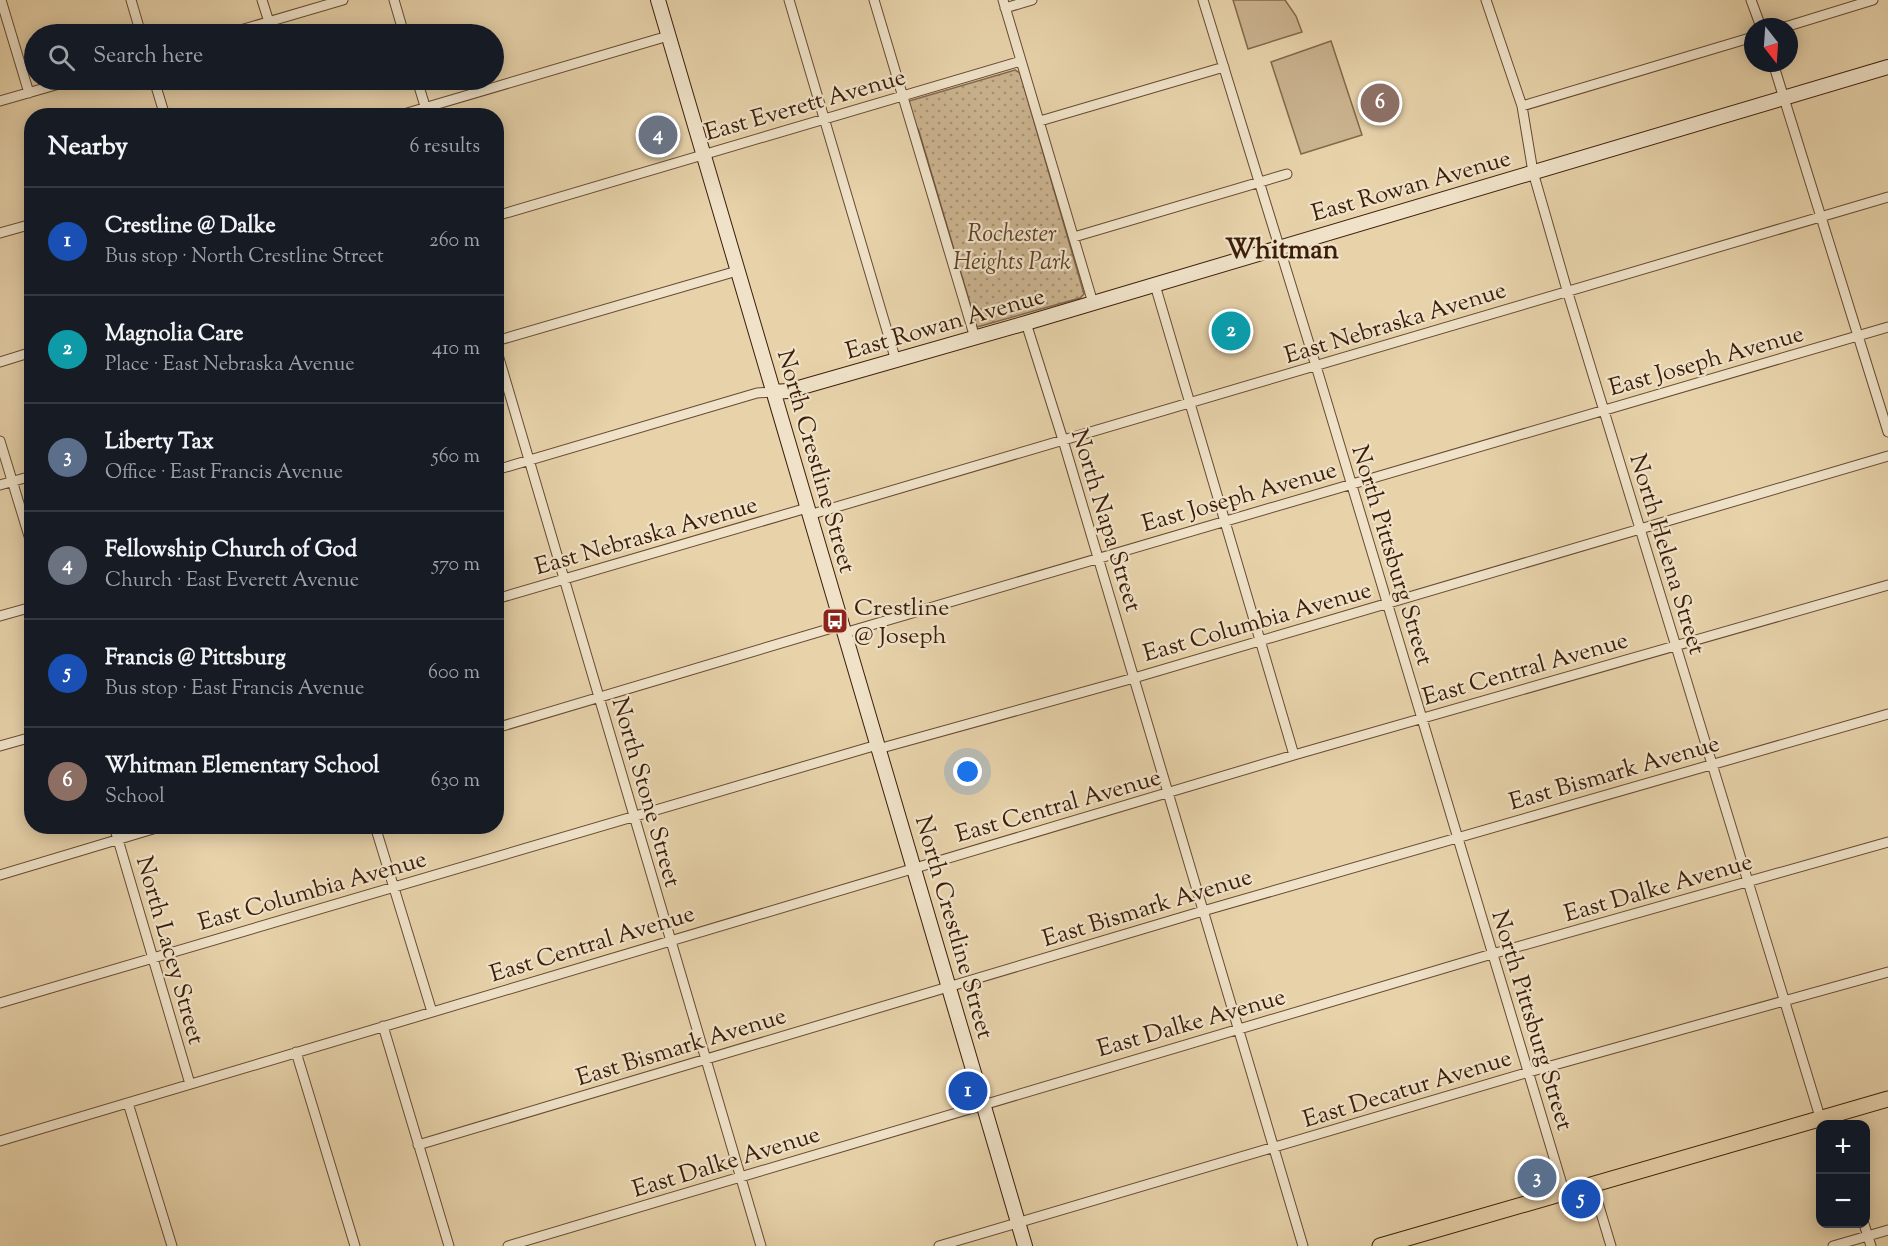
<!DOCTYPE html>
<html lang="en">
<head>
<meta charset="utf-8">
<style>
	body { margin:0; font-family:"Sorts Mill Goudy",serif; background:#20242c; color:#f1f3f6 }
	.controls { position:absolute; right:18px; bottom:18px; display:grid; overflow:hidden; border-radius:12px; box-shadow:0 3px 15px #0003 }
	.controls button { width:54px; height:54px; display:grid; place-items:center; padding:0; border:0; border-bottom:2px solid #363941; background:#171b24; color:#f1f3f6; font:30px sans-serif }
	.compass { position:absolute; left:1744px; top:18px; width:54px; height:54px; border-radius:50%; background:#171b24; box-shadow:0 3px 15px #0003; rotate:163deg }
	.you { position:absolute; left:968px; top:772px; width:21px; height:21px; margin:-15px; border:4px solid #fff; border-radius:50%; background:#1a73e8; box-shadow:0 0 0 9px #1a73e833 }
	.badge { display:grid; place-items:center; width:39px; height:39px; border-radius:50%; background:#0f766e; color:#fff; font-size:20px; font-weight:700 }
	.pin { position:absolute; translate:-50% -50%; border:3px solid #fff; box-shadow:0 2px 6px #0006 }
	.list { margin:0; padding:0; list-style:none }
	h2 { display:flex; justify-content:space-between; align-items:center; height:78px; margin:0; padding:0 24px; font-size:26px }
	h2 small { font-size:20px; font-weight:400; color:#9ea1a6 }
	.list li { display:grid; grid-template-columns:39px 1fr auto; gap:18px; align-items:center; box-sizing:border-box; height:108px; padding:0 24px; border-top:2px solid #363941 }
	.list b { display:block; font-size:22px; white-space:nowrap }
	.list p { margin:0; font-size:20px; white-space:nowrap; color:#9ea1a6 }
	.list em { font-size:20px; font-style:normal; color:#9ea1a6 }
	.icon { flex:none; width:33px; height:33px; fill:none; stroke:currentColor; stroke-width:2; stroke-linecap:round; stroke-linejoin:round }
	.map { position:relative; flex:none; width:1888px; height:1246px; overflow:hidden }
	.search { position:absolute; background:#171b24; box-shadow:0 3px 15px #0003; left:24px; top:24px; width:480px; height:66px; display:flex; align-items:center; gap:15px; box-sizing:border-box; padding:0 21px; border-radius:33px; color:#9ea1a6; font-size:22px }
	.panel { position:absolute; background:#171b24; box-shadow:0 3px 15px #0003; left:24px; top:108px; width:480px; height:726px; border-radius:24px }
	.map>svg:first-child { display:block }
</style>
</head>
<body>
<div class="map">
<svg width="1888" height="1246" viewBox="0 0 1888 1246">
	<defs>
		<pattern id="park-dots" width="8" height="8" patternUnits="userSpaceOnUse" patternTransform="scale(1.5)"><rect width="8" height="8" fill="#cab38f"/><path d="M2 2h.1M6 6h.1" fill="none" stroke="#a59173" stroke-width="1.8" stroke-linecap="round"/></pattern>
	</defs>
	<rect width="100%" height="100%" fill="#e7d2aa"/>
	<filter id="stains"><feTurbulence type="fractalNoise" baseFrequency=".00333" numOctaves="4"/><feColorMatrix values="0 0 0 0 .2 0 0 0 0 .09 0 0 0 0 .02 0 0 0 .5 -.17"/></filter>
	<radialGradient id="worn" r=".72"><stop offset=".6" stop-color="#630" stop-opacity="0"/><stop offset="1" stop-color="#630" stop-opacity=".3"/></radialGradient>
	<path fill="#cab38f" stroke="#83684c" stroke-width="1.5" d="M 1233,0 L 1285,0 L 1296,16 L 1302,32 L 1248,49 Z
		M 1331,41 L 1362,135 L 1301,154 L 1271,62 Z"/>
	<path fill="url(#park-dots)" stroke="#83684c" stroke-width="1.5" d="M 1015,70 L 1020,73 L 1084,294 L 1080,298 L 977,327 L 919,131 L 911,116 L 909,101 Z"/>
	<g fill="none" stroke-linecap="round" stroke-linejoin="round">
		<g stroke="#674a32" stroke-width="11">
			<path id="street" d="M 1,0 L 29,93
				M 131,0 L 141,34
				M 262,0 L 269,22
				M 394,0 L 404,34
				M 789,0 L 896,361
				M 874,0 L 975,338
				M 1003,0 L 1093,303
				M 1203,0 L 1316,366 L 1564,1191
				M 1486,0 L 1522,106 L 1533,172 L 1567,290 L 1820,1117
				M 1751,0 L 1761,27
				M 1005,8 L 1032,0
				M 1785,27 L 1873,0
				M 227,34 L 343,0
				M 1773,63 L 1888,432
				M 154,80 L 165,116
				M 417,80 L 428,116
				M 0,101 L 73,80
				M 1522,106 L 1753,37
				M 397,116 L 668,36
				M 1040,121 L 1224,67
				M 496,216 L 1021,61
				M 0,233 L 32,224
				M 1074,237 L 1287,174
				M 1155,285 L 1294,755
				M 1026,323 L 1063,440 L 1303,1246
				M 496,341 L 737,271
				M 496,348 L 761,1246
				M 0,362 L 32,352
				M 0,441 L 32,546
				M 496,470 L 757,393 L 773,392
				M 0,485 L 32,476
				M 809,515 L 1888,197
				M 496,599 L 807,508
				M 0,616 L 32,607
				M 844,633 L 1888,327
				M 496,728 L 842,625
				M 0,746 L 32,737
				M 878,749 L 1134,678 L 1888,456
				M 114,826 L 190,1084
				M 375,826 L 432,1012
				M 0,875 L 163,826
				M 0,1003 L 877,745
				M 383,1026 L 449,1246
				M 296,1052 L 355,1246
				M 128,1103 L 172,1246
				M 0,1141 L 1294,755 L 1888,585
				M 418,1145 L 1203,911 L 1888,714
				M 1592,1183 L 1611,1246
				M 1864,1224 L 1871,1246
				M 508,1246 L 1492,954 L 1888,842
				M 939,1246 L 1529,1072 L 1888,972
				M 1833,1246 L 1888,1230"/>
		</g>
		<g stroke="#3c1d0a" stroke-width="16">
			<path id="secondary" d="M 658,0 L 1025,1246
				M 773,392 L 788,391 L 1026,323 L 1888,67"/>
		</g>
		<g stroke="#3c1d0a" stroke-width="17">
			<path id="primary" d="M 1380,1246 L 1888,1099"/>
		</g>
		<use href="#street" stroke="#efe2c8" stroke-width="9"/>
		<use href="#secondary" stroke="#efe2c8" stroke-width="14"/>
		<use href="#primary" stroke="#e7d2aa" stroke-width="15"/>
	</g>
	<defs>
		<g id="bus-square" transform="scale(1.35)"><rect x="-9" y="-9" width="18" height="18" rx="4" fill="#8f2418" stroke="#efe2c8"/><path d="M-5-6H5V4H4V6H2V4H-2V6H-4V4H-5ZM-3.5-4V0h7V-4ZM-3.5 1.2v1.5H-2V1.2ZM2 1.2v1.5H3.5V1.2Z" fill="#fff"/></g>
	</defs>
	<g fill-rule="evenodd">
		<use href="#bus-square" x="835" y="621"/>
	</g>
	<g text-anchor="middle" stroke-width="4.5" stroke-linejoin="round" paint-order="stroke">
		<g font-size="24" fill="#3c1d0a" stroke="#efe2c8">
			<text transform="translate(805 104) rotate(-16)" y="8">East Everett Avenue</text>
			<text transform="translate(1411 185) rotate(-16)" y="8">East Rowan Avenue</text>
			<text transform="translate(1395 322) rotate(-17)" y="8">East Nebraska Avenue</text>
			<text transform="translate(945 323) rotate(-16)" y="8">East Rowan Avenue</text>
			<text transform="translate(1706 360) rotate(-16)" y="8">East Joseph Avenue</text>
			<text transform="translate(817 461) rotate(74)" y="8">North Crestline Street</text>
			<text transform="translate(1239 496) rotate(-16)" y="8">East Joseph Avenue</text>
			<text transform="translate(1107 520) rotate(73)" y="8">North Napa Street</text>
			<text transform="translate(646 535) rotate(-16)" y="8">East Nebraska Avenue</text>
			<text transform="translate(1668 554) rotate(73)" y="8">North Helena Street</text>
			<text transform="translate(1393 555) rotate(73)" y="8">North Pittsburg Street</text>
			<text transform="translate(1257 621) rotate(-16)" y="8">East Columbia Avenue</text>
			<text transform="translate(1525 668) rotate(-16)" y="8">East Central Avenue</text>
			<text transform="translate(1614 772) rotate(-16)" y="8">East Bismark Avenue</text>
			<text transform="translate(647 792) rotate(74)" y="8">North Stone Street</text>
			<text transform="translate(1058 805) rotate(-16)" y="8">East Central Avenue</text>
			<text transform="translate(1658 887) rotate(-16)" y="8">East Dalke Avenue</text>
			<text transform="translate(312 890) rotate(-16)" y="8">East Columbia Avenue</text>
			<text transform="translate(1147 907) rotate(-17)" y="8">East Bismark Avenue</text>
			<text transform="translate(955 927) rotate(74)" y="8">North Crestline Street</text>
			<text transform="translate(592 943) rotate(-17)" y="8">East Central Avenue</text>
			<text transform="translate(171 950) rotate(74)" y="8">North Lacey Street</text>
			<text transform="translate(1533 1020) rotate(73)" y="8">North Pittsburg Street</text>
			<text transform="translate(1191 1022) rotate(-16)" y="8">East Dalke Avenue</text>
			<text transform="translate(681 1046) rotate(-17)" y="8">East Bismark Avenue</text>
			<text transform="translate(1407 1088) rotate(-17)" y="8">East Decatur Avenue</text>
			<text transform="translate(726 1161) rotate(-17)" y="8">East Dalke Avenue</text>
		</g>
		<g font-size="24" font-style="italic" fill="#60422b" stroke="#efe2c8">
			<text x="1012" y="241">Rochester<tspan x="1012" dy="28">Heights Park</tspan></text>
		</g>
		<g font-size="24" fill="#3c1d0a" stroke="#efe2c8" text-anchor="start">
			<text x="854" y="615">Crestline<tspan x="854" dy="28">@ Joseph</tspan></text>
		</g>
		<g font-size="27" font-weight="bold" fill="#3c1d0a" stroke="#efe2c8">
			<text x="1282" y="258">Whitman</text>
		</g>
	</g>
	<rect width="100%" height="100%" filter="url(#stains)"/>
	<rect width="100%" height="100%" fill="url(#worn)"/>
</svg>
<div class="controls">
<button>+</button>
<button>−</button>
</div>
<svg class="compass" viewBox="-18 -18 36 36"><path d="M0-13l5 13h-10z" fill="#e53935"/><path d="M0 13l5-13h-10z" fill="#9ea1a6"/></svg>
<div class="you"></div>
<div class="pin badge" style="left:968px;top:1091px;background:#1a4fb4">1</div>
<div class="pin badge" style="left:1231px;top:331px;background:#0f9aa8">2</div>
<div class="pin badge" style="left:1537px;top:1178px;background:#5c6f8a">3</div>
<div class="pin badge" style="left:658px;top:135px;background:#6b7280">4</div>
<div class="pin badge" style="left:1581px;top:1199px;background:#1a4fb4">5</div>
<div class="pin badge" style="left:1380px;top:103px;background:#8d6e63">6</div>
<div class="search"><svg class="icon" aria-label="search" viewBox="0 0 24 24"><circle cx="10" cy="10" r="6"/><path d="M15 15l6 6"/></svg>Search here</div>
<section class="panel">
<h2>Nearby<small>6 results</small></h2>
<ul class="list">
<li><span class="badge" style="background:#1a4fb4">1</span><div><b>Crestline @ Dalke</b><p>Bus stop · North Crestline Street</p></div><em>260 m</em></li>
<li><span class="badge" style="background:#0f9aa8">2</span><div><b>Magnolia Care</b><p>Place · East Nebraska Avenue</p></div><em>410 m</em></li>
<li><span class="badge" style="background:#5c6f8a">3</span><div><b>Liberty Tax</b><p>Office · East Francis Avenue</p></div><em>560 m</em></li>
<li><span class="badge" style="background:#6b7280">4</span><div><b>Fellowship Church of God</b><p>Church · East Everett Avenue</p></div><em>570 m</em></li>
<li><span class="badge" style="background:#1a4fb4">5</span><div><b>Francis @ Pittsburg</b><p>Bus stop · East Francis Avenue</p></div><em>600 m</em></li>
<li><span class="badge" style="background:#8d6e63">6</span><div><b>Whitman Elementary School</b><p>School</p></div><em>630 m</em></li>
</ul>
</section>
</div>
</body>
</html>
